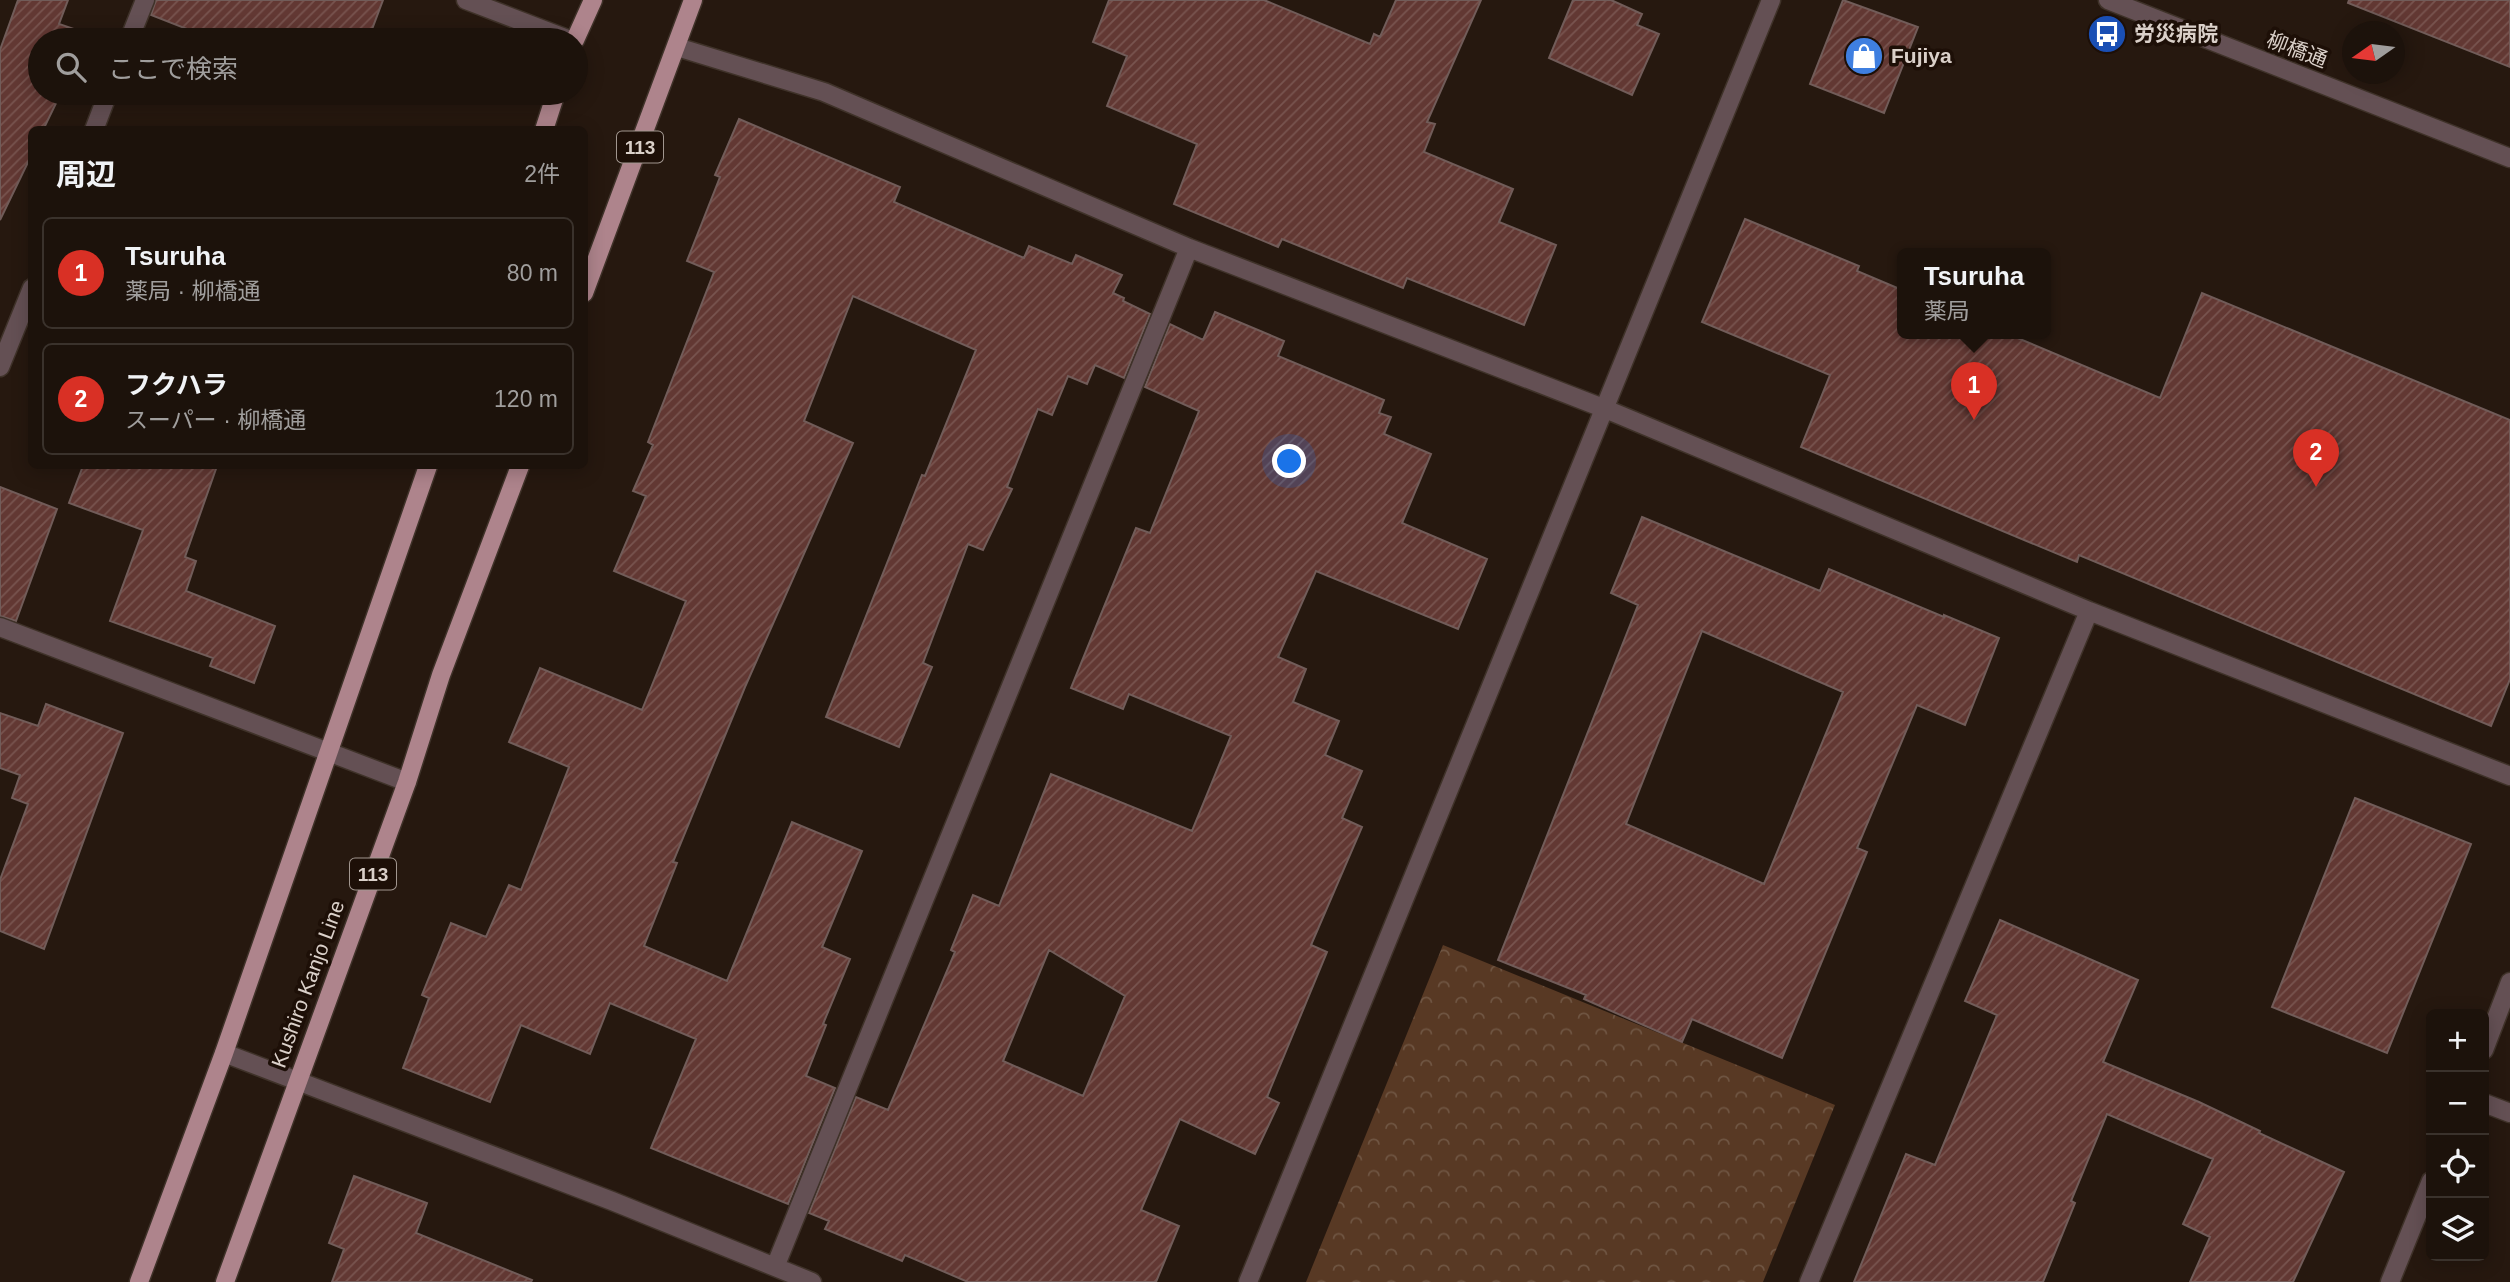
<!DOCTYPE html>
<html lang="ja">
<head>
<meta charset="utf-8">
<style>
	body { margin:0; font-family:Helvetica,"Noto Sans JP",sans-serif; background:#251b14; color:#f1f3f6 }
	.controls { position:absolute; right:21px; bottom:21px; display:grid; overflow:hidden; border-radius:10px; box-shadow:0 4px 18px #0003 }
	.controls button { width:63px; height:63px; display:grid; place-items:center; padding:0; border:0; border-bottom:2px solid #3a322c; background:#1c120b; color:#f1f3f6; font:35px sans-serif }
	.compass { position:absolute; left:2342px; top:21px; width:63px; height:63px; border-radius:50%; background:#1c120b; box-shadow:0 4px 18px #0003; rotate:256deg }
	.you { position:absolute; left:1290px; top:462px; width:24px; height:24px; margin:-18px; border:5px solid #fff; border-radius:50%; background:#1a73e8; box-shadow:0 0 0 10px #1a73e833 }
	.badge { display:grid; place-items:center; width:46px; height:46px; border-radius:50%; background:#d93025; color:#fff; font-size:23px; font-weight:700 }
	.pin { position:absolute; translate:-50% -58px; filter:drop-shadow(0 2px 4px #0008) }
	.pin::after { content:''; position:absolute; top:37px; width:24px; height:21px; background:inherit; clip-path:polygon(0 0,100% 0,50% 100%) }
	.popup { position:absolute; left:1897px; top:248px; width:154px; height:91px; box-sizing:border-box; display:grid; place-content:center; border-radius:10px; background:#1c120b; filter:drop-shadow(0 2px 5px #0005); font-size:23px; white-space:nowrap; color:#a09e9d }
	.popup b { font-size:26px; color:#f1f3f6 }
	.popup::after { content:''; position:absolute; left:50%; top:100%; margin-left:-14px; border:14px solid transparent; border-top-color:#1c120b }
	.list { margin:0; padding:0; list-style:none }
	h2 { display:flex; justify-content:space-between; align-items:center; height:91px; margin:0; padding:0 28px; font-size:30px }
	h2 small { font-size:23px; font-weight:400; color:#a09e9d }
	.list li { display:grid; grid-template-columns:46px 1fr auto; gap:21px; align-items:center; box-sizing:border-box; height:112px; margin:0 14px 14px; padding:0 14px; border:2px solid #3a322c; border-radius:10px }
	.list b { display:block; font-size:26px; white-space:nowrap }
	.list p { margin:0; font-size:23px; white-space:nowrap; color:#a09e9d }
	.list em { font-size:23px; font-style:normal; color:#a09e9d }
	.icon { flex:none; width:38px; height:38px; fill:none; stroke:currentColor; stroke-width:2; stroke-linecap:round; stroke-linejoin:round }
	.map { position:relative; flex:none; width:2510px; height:1282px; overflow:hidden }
	.search { position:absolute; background:#1c120b; box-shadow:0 4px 18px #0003; left:28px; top:28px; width:560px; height:77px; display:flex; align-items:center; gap:18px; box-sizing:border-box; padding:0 24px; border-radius:38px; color:#a09e9d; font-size:26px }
	.panel { position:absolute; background:#1c120b; box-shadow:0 4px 18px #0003; left:28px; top:126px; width:560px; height:343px; border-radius:10px }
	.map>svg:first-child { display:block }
</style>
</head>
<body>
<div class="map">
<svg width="2510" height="1282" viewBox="0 0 2510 1282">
	<defs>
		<pattern id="park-crowns" width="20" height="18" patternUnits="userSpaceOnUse" patternTransform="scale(1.75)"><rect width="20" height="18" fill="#583924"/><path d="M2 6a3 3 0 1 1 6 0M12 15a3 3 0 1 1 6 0" fill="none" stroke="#6f5542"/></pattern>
		<pattern id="building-hatch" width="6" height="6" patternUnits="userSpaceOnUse" patternTransform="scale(1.75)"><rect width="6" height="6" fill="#623833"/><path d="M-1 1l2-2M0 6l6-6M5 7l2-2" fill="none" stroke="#78544f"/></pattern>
	</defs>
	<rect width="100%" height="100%" fill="#26180f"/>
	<path fill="url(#park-crowns)" d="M 1443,945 L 1835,1105 L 1763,1282 L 1306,1282 Z"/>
	<path fill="url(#building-hatch)" stroke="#715c59" stroke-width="2" fill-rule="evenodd" d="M 18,0 L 68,0 L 59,24 L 80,31 L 76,40 L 40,40 L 40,93 L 61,93 L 43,130 L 32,130 L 32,154 L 0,220 L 0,50 Z
		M 156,0 L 383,0 L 368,40 L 215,40 L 151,15 Z
		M 1109,0 L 1264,0 L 1370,44 L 1374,34 L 1380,37 L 1396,0 L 1481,0 L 1427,122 L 1435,124 L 1424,152 L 1513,189 L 1499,222 L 1556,245 L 1524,325 L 1407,278 L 1403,288 L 1282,239 L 1278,247 L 1174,204 L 1197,144 L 1107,106 L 1127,56 L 1093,42 Z
		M 1573,0 L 1611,0 L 1642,14 L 1637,25 L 1659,34 L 1632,95 L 1549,58 Z
		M 1843,0 L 1918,27 L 1884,113 L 1810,84 Z
		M 2349,0 L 2510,0 L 2510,67 L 2348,3 Z
		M 739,119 L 900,187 L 894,202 L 1024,258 L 1029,246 L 1072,264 L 1076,255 L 1122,275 L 1113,293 L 1124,298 L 1123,301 L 1150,314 L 1124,378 L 1095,365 L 1087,384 L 1068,376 L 1052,415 L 1038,409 L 1007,487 L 1012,489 L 983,550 L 968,544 L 923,663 L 932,667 L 899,747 L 826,717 L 922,475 L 925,476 L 976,350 L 853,296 L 804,421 L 853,443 L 745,687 L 673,862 L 677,863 L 644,946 L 727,981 L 792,822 L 862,851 L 822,947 L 850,959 L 823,1024 L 826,1025 L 806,1076 L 835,1088 L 788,1204 L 651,1148 L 696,1039 L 610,1003 L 590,1054 L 521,1025 L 490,1102 L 403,1068 L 429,998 L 422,995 L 451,923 L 486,937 L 509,885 L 521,890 L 569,767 L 509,742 L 540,668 L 642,710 L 686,601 L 614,571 L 646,496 L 633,491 L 653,445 L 648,442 L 714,272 L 687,261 L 720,177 L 715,175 Z
		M 1745,219 L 1859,266 L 1857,271 L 1902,290 L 1902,334 L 2008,334 L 2160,398 L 2202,293 L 2510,420 L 2510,679 L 2491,726 L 2079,555 L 2077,562 L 1801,447 L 1830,375 L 1702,322 Z
		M 1215,312 L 1284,341 L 1278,356 L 1384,400 L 1379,413 L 1391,417 L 1384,434 L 1431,454 L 1402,523 L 1487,559 L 1458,629 L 1316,571 L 1278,657 L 1306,669 L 1293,702 L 1339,721 L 1325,755 L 1362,771 L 1342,818 L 1362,827 L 1311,945 L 1327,952 L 1267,1097 L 1279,1103 L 1255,1154 L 1180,1119 L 1141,1210 L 1179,1226 L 1156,1282 L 968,1282 L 905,1255 L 902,1261 L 825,1229 L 829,1221 L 809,1213 L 856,1097 L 888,1110 L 955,952 L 951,950 L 973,895 L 999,906 L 1051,774 L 1192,831 L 1231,736 L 1129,694 L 1123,709 L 1071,688 L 1136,528 L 1150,533 L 1199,411 L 1145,387 L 1170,324 L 1203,340 ZM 1049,950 L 1125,996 L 1083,1096 L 1003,1061 Z
		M 83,466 L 217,466 L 185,557 L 196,561 L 186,591 L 275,626 L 254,683 L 210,666 L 213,658 L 110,621 L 143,530 L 69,503 Z
		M 0,487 L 57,509 L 16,621 L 0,616 Z
		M 1642,517 L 1820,591 L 1829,569 L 1944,617 L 1944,615 L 1999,638 L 1965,725 L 1917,705 L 1857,848 L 1867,852 L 1782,1058 L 1692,1019 L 1682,1042 L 1584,999 L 1586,995 L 1498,960 L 1638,605 L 1611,593 ZM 1702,631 L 1843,692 L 1764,884 L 1626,824 Z
		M 46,704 L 123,733 L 44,949 L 0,931 L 0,880 L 28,804 L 12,798 L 20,775 L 0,768 L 0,713 L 38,726 Z
		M 2355,798 L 2471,844 L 2387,1053 L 2272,1007 Z
		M 2000,920 L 2138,980 L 2103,1062 L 2199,1102 L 2260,1131 L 2259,1133 L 2344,1172 L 2293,1282 L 2190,1282 L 2210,1237 L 2183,1224 L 2213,1159 L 2107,1114 L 2071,1201 L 2075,1203 L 2043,1282 L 1854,1282 L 1906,1154 L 1935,1165 L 1997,1015 L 1965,1001 Z
		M 354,1176 L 427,1203 L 416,1233 L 532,1280 L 531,1282 L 332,1282 L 344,1249 L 329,1243 Z"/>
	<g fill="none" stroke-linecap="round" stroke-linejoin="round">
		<g stroke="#3f3229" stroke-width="21">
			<path id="minor" d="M 466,0 L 570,40
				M 129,40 L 145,0
				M 677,47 L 824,92 L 1189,248 L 1603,408 L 2089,611 L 2510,776
				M 94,130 L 108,93
				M 0,367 L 32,288
				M 0,627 L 407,782
				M 2484,1050 L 2510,982
				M 224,1053 L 612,1201 L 812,1282
				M 2484,1103 L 2510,1113
				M 775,1267 L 1189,248
				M 1248,1282 L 1771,0
				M 1809,1282 L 2089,611
				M 2390,1282 L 2431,1181"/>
		</g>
		<g stroke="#3f3229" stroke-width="21">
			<path id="tertiary" d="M 2108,0 L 2510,158"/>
		</g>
		<g stroke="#3f3229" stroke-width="21">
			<path id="primary" d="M 575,40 L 593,0
				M 544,130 L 556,93
				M 584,293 L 693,0
				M 139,1282 L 224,1053 L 428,466
				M 225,1282 L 407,782 L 441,675 L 520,466"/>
		</g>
		<use href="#minor" stroke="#645054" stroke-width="18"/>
		<use href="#tertiary" stroke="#645054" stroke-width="18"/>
		<use href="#primary" stroke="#ae848c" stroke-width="18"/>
	</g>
	<defs>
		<g id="bus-disc" transform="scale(2.0125)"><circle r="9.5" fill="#1a4fb4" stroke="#1d0f07"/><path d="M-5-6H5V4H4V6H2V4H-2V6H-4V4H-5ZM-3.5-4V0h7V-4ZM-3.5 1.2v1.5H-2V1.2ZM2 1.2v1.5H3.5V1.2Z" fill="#fff"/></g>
		<g id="shop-disc" transform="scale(2.0125)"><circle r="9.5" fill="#3f7fe0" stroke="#1d0f07"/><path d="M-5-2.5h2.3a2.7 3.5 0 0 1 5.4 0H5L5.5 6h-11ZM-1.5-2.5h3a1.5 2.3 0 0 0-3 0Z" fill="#fff"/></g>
	</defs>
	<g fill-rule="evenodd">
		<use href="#bus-disc" x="2107" y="34"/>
		<use href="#shop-disc" x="1864" y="56"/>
	</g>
	<g text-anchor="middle" stroke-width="7" stroke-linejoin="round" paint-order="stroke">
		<g fill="#1d0f07" stroke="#a1968f" stroke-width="2">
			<rect x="617" y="131.5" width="46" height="31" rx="5"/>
			<rect x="350" y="858.5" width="46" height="31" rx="5"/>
		</g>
		<g font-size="19" font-weight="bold" fill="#dad0c9">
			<text x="640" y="154">113</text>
			<text x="373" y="881">113</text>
		</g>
		<g font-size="21" font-weight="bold" fill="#dad0c9" stroke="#1d0f07" text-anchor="start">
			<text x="2134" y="41">労災病院</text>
			<text x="1891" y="63">Fujiya</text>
		</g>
		<g font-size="21" fill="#dad0c9" stroke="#1d0f07">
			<text transform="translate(2297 50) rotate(21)" y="7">柳橋通</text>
			<text transform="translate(308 984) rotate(-70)" y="7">Kushiro Kanjo Line</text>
		</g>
	</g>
</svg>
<div class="controls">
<button>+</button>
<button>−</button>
<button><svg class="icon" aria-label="locate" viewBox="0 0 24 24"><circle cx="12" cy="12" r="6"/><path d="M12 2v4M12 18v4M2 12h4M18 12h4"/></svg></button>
<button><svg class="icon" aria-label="layers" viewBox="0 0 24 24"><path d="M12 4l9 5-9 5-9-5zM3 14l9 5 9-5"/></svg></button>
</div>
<svg class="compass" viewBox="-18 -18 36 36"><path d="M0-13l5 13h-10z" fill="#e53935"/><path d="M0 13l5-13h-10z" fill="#a09e9d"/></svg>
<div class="you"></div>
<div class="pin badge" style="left:1974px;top:420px">1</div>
<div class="popup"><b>Tsuruha</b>薬局</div>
<div class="pin badge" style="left:2316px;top:487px">2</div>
<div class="search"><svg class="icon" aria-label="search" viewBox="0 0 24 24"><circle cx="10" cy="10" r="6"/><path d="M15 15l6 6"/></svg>ここで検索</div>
<section class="panel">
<h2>周辺<small>2件</small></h2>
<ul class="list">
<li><span class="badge">1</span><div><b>Tsuruha</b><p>薬局 · 柳橋通</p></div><em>80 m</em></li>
<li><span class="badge">2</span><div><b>フクハラ</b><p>スーパー · 柳橋通</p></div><em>120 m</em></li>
</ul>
</section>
</div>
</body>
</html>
